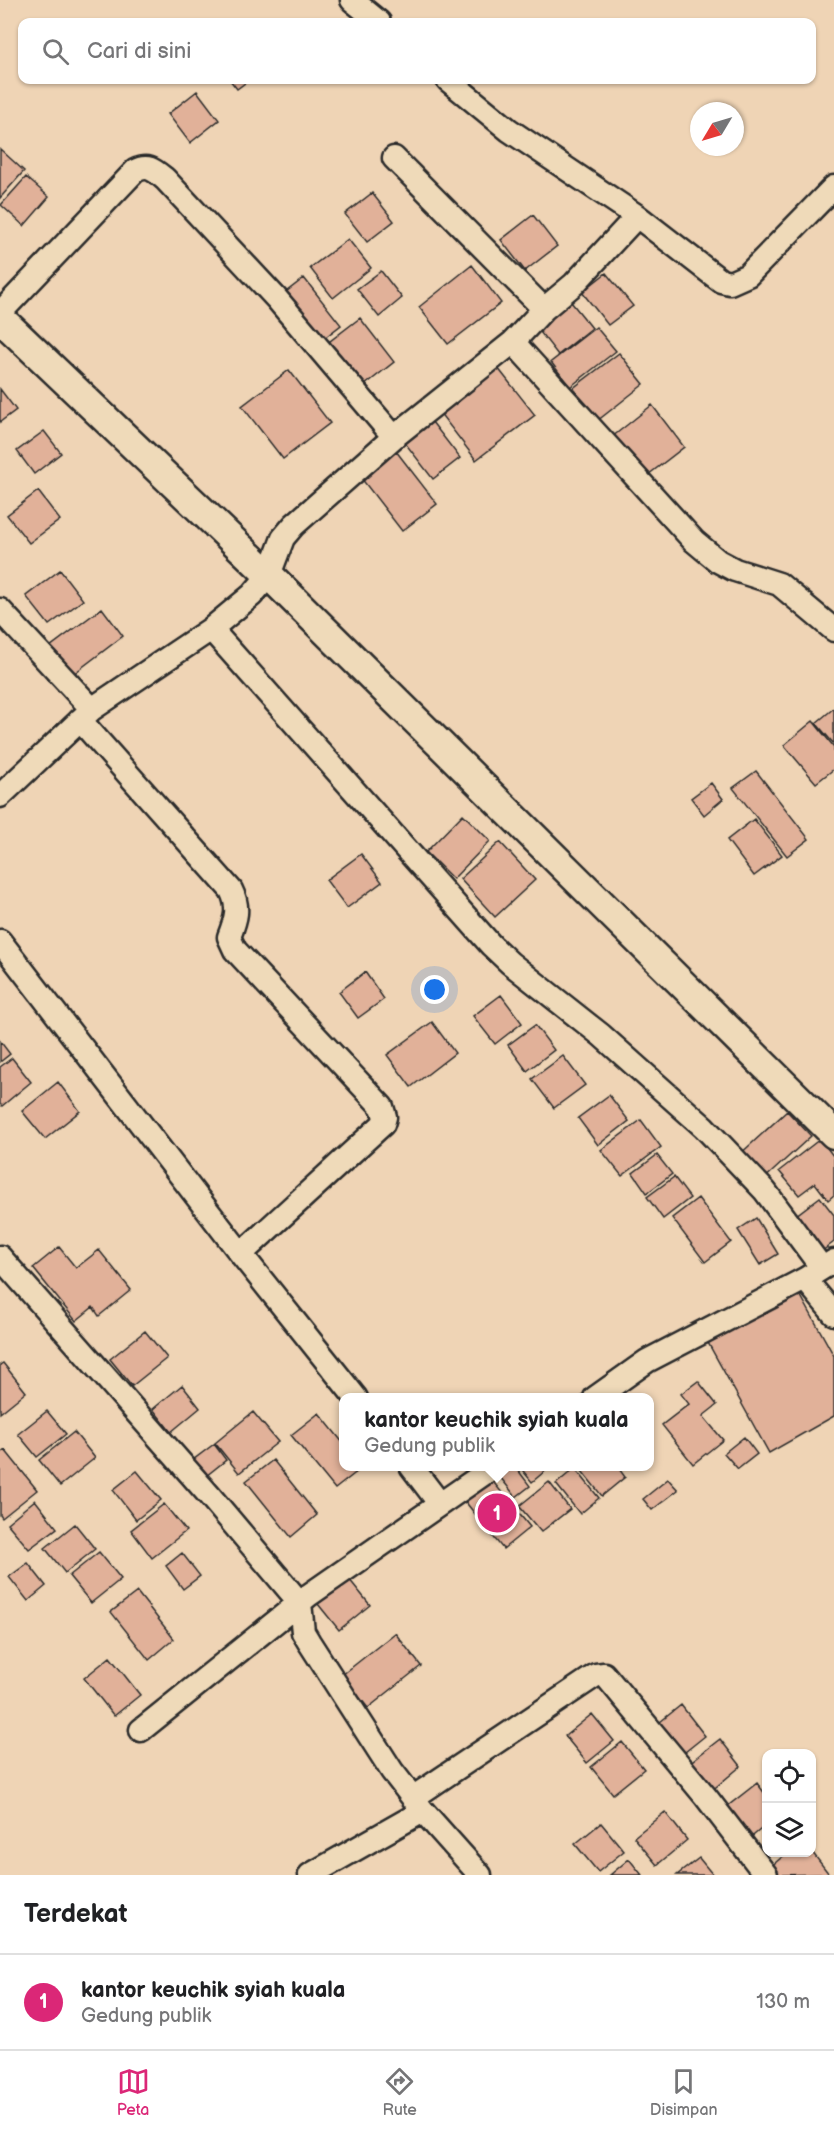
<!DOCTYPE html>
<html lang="id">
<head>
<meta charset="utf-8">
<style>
	body { margin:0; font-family:"Balsamiq Sans",sans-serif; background:#f2f2f2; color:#202124 }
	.controls { position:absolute; right:18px; bottom:18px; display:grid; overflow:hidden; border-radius:12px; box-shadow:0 2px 4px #0004 }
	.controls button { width:54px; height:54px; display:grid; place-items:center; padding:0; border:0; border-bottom:2px solid #e0e0e0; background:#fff; color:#202124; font:30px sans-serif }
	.compass { position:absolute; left:690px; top:102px; width:54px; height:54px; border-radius:50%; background:#fff; box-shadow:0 2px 4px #0004; rotate:232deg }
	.you { position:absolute; left:435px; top:990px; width:21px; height:21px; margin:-15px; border:4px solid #fff; border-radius:50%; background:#1a73e8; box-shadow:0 0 0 9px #1a73e833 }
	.badge { display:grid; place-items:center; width:39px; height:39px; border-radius:50%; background:#db2777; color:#fff; font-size:20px; font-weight:700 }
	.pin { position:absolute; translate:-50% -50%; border:3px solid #fff; box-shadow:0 2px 6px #0006 }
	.popup { position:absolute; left:339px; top:1393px; width:315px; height:78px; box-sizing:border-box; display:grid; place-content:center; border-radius:12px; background:#fff; filter:drop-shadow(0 2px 4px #0005); font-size:20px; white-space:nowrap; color:#757577 }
	.popup b { font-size:22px; color:#202124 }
	.popup::after { content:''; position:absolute; left:50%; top:100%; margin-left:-12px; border:12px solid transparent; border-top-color:#fff }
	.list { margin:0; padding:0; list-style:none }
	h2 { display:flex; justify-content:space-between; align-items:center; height:78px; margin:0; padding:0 24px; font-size:26px }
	h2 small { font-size:20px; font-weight:400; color:#757577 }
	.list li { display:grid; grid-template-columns:39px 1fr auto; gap:18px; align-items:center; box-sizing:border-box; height:96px; padding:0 24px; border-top:2px solid #e0e0e0 }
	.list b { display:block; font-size:22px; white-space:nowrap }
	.list p { margin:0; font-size:20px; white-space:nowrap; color:#757577 }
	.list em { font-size:20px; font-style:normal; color:#757577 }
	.icon { flex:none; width:33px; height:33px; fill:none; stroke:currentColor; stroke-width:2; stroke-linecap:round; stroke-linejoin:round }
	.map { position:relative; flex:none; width:834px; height:1875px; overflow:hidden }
	.search { position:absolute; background:#fff; box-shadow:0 2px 4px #0004; left:18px; right:18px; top:18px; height:66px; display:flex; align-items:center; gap:15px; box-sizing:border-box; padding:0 21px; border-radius:12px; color:#757577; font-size:22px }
	.sheet { height:174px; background:#fff }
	nav { display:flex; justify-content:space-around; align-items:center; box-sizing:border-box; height:84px; border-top:2px solid #e0e0e0; background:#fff; font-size:16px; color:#757577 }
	nav a { display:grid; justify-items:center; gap:3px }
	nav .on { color:#db2777 }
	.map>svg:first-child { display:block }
</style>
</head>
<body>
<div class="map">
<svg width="834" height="1875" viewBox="0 0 834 1875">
	<rect width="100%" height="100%" fill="#efd4b5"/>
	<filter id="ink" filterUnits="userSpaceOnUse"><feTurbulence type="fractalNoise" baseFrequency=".0167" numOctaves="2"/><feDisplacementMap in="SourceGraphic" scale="12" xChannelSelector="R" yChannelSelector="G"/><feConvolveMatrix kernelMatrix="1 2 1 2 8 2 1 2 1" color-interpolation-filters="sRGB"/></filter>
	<g filter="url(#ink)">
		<path fill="#e1b199" stroke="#2b2b2b" stroke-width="1.5" d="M 230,80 L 249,80 L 237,89 Z
			M 197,91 L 219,120 L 190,143 L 168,114 Z
			M 0,149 L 24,171 L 0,198 Z
			M 26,177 L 49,197 L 24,226 L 1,205 Z
			M 372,193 L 394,221 L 367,242 L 345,214 Z
			M 533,215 L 557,246 L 525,271 L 501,240 Z
			M 348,239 L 371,268 L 333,298 L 310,268 Z
			M 472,265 L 501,303 L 448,344 L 419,307 Z
			M 381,271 L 402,298 L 379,317 L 357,289 Z
			M 606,273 L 633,306 L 608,325 L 582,292 Z
			M 304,278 L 341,325 L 323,339 L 286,292 Z
			M 567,297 L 592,328 L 558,355 L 533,323 Z
			M 360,318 L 394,362 L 360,389 L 325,345 Z
			M 596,327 L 616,351 L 570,387 L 551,362 Z
			M 619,353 L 644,384 L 597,421 L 572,389 Z
			M 494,363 L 535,415 L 476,460 L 436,408 Z
			M 289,370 L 330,423 L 283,459 L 242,406 Z
			M 0,389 L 16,410 L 0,422 Z
			M 652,405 L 684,447 L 644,478 L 612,437 Z
			M 432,422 L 460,458 L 433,479 L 405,443 Z
			M 44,431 L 61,453 L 34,474 L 17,451 Z
			M 396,451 L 437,504 L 402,531 L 361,478 Z
			M 38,491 L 60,520 L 29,543 L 7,515 Z
			M 60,570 L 83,600 L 49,625 L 26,596 Z
			M 102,608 L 123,636 L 72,675 L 50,647 Z
			M 834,708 L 834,744 L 816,723 Z
			M 813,721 L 834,747 L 834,769 L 816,783 L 784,745 Z
			M 756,771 L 809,839 L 787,856 L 733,788 Z
			M 711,783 L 723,799 L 704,815 L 691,798 Z
			M 463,814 L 490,841 L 453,879 L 426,852 Z
			M 754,819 L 782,855 L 754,876 L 727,840 Z
			M 500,842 L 535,880 L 495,917 L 460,879 Z
			M 361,854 L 382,882 L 347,908 L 326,880 Z
			M 365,972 L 384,999 L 358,1018 L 339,992 Z
			M 501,995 L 522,1023 L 495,1044 L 473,1016 Z
			M 432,1022 L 455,1053 L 411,1087 L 387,1055 Z
			M 535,1025 L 554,1050 L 527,1071 L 508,1045 Z
			M 0,1041 L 10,1054 L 0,1062 Z
			M 563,1056 L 585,1085 L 554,1108 L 532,1079 Z
			M 12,1058 L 31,1082 L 2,1106 L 0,1104 L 0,1067 Z
			M 58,1082 L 80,1111 L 45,1139 L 22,1111 Z
			M 609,1095 L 629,1121 L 598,1145 L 578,1118 Z
			M 787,1111 L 811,1136 L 761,1182 L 738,1156 Z
			M 641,1120 L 661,1147 L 622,1176 L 601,1150 Z
			M 820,1139 L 834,1157 L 834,1195 L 828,1200 L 815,1183 L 799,1195 L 779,1171 Z
			M 657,1155 L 672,1174 L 647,1193 L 633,1173 Z
			M 674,1177 L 690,1198 L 663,1219 L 647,1197 Z
			M 820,1197 L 834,1215 L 834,1242 L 817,1255 L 791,1219 Z
			M 698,1198 L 731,1242 L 705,1262 L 672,1218 Z
			M 756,1218 L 778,1254 L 760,1265 L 738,1230 Z
			M 59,1247 L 76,1268 L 99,1250 L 131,1290 L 99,1316 L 93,1307 L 76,1321 L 33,1268 Z
			M 797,1289 L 834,1356 L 834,1416 L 769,1453 L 706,1339 Z
			M 145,1331 L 167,1358 L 132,1386 L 110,1359 Z
			M 3,1363 L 26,1392 L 0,1413 L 0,1365 Z
			M 698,1381 L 717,1405 L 703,1416 L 723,1440 L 693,1464 L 662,1425 L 689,1404 L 681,1394 Z
			M 182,1385 L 200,1408 L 171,1432 L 153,1409 Z
			M 47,1411 L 66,1434 L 37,1457 L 18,1434 Z
			M 253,1412 L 278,1442 L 239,1473 L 215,1443 Z
			M 319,1413 L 344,1444 L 344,1466 L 363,1467 L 335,1489 L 291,1435 Z
			M 74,1432 L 95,1458 L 60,1486 L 39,1460 Z
			M 744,1437 L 757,1454 L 738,1469 L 724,1453 Z
			M 214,1444 L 226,1460 L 206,1476 L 193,1460 Z
			M 5,1450 L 37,1490 L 2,1518 L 0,1515 L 0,1454 Z
			M 273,1460 L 317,1515 L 291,1537 L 246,1481 Z
			M 503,1466 L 515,1466 L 530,1486 L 516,1497 L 496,1472 Z
			M 519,1466 L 551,1466 L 532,1482 Z
			M 588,1466 L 617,1466 L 625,1477 L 602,1496 L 582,1471 Z
			M 575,1468 L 599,1498 L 580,1514 L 556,1484 Z
			M 137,1471 L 161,1500 L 136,1520 L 113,1490 Z
			M 490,1478 L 530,1527 L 503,1549 L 464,1500 Z
			M 668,1479 L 678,1490 L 652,1510 L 643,1499 Z
			M 549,1482 L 570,1509 L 541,1532 L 519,1506 Z
			M 35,1500 L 57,1528 L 29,1549 L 7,1523 Z
			M 164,1504 L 186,1531 L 152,1558 L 131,1530 Z
			M 75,1524 L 95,1549 L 65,1573 L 45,1548 Z
			M 99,1552 L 121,1579 L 91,1603 L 69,1576 Z
			M 182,1553 L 200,1576 L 183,1589 L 166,1566 Z
			M 28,1563 L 46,1586 L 28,1601 L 9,1577 Z
			M 349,1579 L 370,1605 L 339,1630 L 318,1604 Z
			M 137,1592 L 174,1639 L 149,1660 L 111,1612 Z
			M 395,1633 L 421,1666 L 368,1708 L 342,1675 Z
			M 110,1657 L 140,1695 L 114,1716 L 84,1678 Z
			M 681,1705 L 705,1736 L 680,1756 L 655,1726 Z
			M 592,1714 L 614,1741 L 587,1763 L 565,1736 Z
			M 720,1739 L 741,1766 L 710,1792 L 688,1764 Z
			M 622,1742 L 644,1769 L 613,1794 L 591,1767 Z
			M 757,1783 L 766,1795 L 766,1825 L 748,1840 L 724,1809 Z
			M 665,1812 L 687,1840 L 657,1865 L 634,1837 Z
			M 601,1823 L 624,1851 L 598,1872 L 575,1844 Z
			M 788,1852 L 812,1852 L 829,1874 L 775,1875 L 769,1868 Z
			M 699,1858 L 713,1875 L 677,1875 Z
			M 629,1859 L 642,1875 L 610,1875 Z"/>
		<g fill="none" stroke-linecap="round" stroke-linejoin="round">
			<g stroke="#2b2b2b" stroke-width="27">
				<path id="minor" d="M 352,0 L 379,22
					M 448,80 L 509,130 L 637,216 L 721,281 L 730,283 L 748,275 L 834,187
					M 394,158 L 544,309
					M 0,313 L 135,171 C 148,164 154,170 165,179 L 276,298 L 394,437
					M 513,342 L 694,541 L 718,561 L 735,570 L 779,584 L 834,630
					M 0,610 L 92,709
					M 211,629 L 491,945 L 510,963 L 601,1035 L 704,1127 L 765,1191 L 822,1268
					M 80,720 L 231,890 C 240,908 236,919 229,937 L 235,950 L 382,1107 L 385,1117 L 383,1124 L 241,1254
					M 0,796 L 92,709 L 211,629 L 252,595 L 269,575 L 283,538 L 294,525 L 394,437 L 513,342 L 544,309 L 574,284 L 637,216
					M 0,941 L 241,1254 L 356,1398
					M 0,1257 L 209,1495 L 300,1603 L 303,1632 L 309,1642 L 392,1771 L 423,1811 L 480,1875
					M 805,1279 L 834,1314
					M 595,1398 L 647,1361 L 805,1279 L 834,1261
					M 411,1466 L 440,1504
					M 141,1730 L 309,1595 L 495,1466
					M 414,1797 L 596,1675 L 604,1674 L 706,1797 L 766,1875
					M 310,1875 L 423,1811"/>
			</g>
			<g stroke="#2b2b2b" stroke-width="33">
				<path id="tertiary" d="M 0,318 L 269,575 L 834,1134"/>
			</g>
			<use href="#minor" stroke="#efdab9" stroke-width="22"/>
			<use href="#tertiary" stroke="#efdab9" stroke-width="28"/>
		</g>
	</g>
</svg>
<div class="controls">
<button><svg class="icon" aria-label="locate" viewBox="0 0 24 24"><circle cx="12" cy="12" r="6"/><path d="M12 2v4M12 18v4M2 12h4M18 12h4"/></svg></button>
<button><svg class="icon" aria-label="layers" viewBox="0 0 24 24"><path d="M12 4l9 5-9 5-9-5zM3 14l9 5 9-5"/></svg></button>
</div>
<svg class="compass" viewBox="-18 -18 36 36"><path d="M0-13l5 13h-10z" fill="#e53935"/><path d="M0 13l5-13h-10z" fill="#757577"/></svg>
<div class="you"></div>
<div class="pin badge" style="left:497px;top:1513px">1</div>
<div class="popup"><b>kantor keuchik syiah kuala</b>Gedung publik</div>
<div class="search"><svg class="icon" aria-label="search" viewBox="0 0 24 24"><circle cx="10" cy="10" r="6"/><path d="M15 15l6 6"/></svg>Cari di sini</div>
</div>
<section class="sheet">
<h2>Terdekat<small></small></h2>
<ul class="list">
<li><span class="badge">1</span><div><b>kantor keuchik syiah kuala</b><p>Gedung publik</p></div><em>130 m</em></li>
</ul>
</section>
<nav>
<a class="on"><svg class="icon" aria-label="map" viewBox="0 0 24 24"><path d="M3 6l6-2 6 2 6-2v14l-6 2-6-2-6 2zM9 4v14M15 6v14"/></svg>Peta</a>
<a><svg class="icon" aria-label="directions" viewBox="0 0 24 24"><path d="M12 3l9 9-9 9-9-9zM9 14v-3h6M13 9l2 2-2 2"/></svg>Rute</a>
<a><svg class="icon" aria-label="saved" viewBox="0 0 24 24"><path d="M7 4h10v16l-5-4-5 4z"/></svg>Disimpan</a>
</nav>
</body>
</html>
